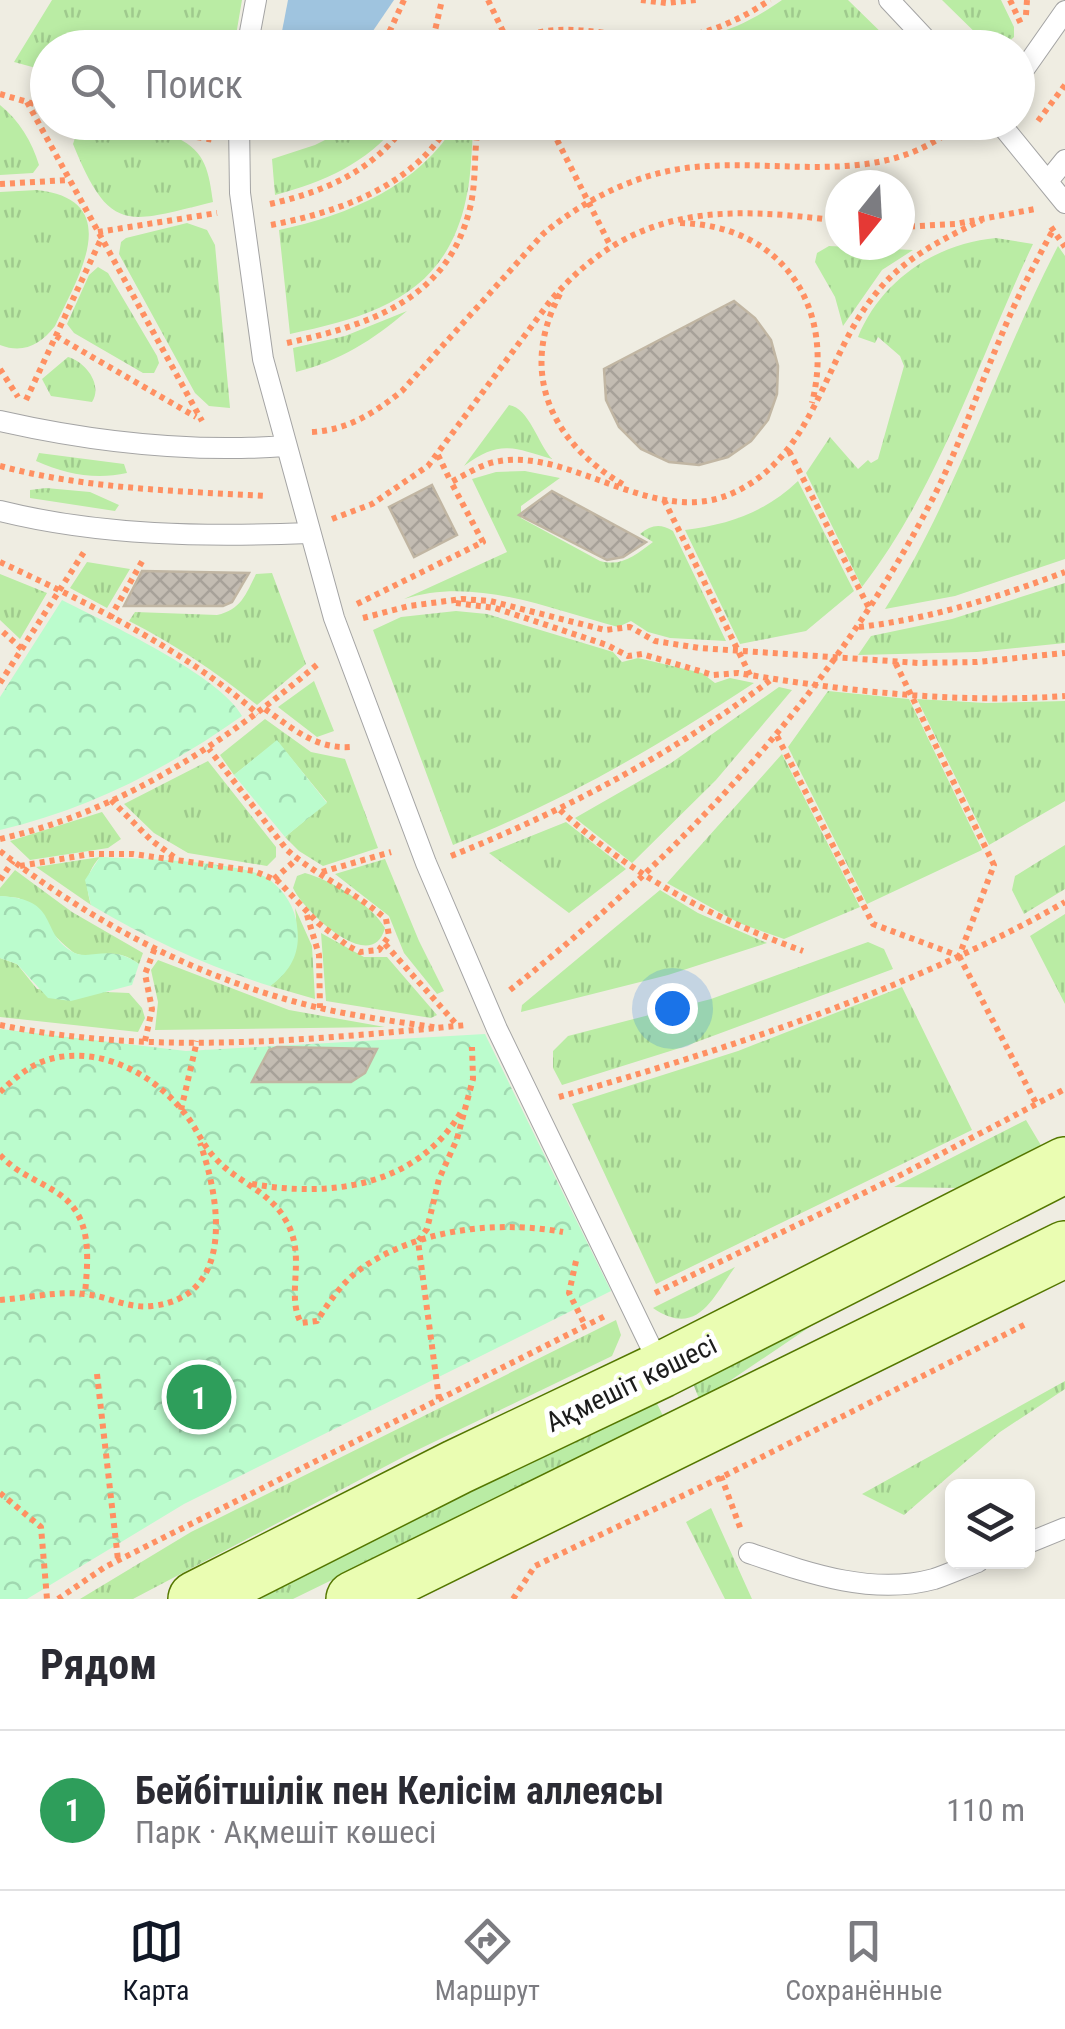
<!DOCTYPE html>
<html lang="ru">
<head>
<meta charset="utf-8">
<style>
	body { margin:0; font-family:"Roboto Condensed",sans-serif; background:#f2f2f3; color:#2b2b33 }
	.controls { position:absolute; right:30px; bottom:30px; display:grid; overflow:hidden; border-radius:15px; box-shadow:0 5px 15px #0003 }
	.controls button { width:90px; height:90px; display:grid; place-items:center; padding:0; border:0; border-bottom:2px solid #e1e1e2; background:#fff; color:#2b2b33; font:50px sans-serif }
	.compass { position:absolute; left:825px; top:170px; width:90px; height:90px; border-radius:50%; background:#fff; box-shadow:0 5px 15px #0003; rotate:198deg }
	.you { position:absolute; left:672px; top:1008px; width:35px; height:35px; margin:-25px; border:8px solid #fff; border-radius:50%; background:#1a73e8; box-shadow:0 0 0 15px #1a73e833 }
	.badge { display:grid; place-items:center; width:65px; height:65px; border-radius:50%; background:#111827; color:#fff; font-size:32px; font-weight:700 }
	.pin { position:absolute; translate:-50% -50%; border:5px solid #fff; box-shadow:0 2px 10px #0006 }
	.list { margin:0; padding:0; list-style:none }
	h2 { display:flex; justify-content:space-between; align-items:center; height:130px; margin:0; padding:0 40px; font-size:42px }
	h2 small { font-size:32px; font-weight:400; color:#7c7c81 }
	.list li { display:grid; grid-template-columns:65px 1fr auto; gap:30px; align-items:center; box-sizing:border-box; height:160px; padding:0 40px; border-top:2px solid #e1e1e2 }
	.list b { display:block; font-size:38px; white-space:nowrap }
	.list p { margin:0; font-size:32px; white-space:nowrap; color:#7c7c81 }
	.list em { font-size:32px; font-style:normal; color:#7c7c81 }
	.icon { flex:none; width:55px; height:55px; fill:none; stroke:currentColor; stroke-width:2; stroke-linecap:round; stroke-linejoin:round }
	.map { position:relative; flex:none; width:1065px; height:1599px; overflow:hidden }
	.search { position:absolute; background:#fff; box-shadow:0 5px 15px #0003; left:30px; right:30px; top:30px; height:110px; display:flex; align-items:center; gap:25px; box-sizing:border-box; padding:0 35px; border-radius:55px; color:#7c7c81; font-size:38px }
	.sheet { height:290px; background:#fff }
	nav { display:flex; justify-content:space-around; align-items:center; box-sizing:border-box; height:140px; border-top:2px solid #e1e1e2; background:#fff; font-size:28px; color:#7c7c81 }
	nav a { display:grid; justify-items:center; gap:5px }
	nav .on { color:#111827 }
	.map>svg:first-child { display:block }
</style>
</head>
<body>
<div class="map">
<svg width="1065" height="1599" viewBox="0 0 1065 1599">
	<defs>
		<pattern id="grass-tufts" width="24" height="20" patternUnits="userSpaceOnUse" patternTransform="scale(2.5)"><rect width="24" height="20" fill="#baeca4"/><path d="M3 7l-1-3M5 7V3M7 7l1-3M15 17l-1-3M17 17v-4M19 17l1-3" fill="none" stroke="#9fca8d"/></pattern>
		<pattern id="park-crowns" width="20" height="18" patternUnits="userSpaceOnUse" patternTransform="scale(2.5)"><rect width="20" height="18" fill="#bbfccd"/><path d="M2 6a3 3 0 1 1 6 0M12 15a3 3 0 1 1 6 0" fill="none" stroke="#a0d8b0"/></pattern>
		<pattern id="building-cross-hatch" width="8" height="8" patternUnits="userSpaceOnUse" patternTransform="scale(2.5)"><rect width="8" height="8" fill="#c3bcb2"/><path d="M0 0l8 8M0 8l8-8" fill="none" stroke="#a7a199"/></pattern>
	</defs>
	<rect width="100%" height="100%" fill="#efede2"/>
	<path fill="url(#grass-tufts)" d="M 52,0 L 242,0 L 234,47 L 48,48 L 47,71 L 14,62 Z
		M 782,0 L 848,0 L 892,43 L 888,48 L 605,48 L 590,42 L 591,35 C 668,47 716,46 782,0 Z
		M 942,0 L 1001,0 L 1014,27 L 1014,37 L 1003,47 L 990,47 Z
		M 0,105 C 19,120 32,142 39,165 L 33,173 L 0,175 Z
		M 457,122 L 474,123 C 471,148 472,174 466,199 C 446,295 374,316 290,334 L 279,230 C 349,215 419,186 457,122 Z
		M 359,123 L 399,123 C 366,164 324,182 275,195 L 272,159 L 315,145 Z
		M 95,126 L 177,138 C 206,151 209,173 213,202 C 127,223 110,235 73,144 L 77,132 Z
		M 37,190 C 127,200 77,279 55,326 C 40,345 23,354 0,345 L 0,192 Z
		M 187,223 L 207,230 L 215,245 L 230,408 L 209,406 L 195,393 L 119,254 L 121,242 L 126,238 Z
		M 996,238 L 1033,244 C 979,358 940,486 862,587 L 806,473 L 830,437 L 858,469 L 868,460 L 871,463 L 878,459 L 904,366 L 900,356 L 878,337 L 875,343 L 858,337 C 881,280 937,243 996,238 Z
		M 829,246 L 913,250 L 882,270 L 843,326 L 835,297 L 815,262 L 817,253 Z
		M 1058,246 L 1065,256 L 1065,559 L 955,596 L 885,609 C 957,495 996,366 1058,246 Z
		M 98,267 L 108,273 L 157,356 L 159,363 L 154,373 L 143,373 L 74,333 L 67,324 L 89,275 Z
		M 407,311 C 373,340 340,361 296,372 L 293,348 L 345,336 Z
		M 68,357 C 86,362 103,385 92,402 L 51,396 L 42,379 Z
		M 509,405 C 529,408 538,444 552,459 C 512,447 499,440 464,466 Z
		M 39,453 L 124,464 L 127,473 C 95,480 65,474 36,461 Z
		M 525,471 L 560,478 L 521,506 L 521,518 L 600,561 C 623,567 635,555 653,542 L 640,534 C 651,525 660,523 673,531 L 726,641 L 670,638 L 648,632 L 631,621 L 618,627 C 549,609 475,576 404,599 L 507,552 L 472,479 L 496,472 Z
		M 798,481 L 854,591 L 806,631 L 740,644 L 685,530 C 730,524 764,513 798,481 Z
		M 46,488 L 90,492 L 119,505 L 115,511 L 30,498 L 30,490 Z
		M 87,562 L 130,569 L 107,608 L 70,588 Z
		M 272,573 L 306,664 L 257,705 C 216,672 176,645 129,621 L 135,612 L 217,615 C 241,610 246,594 256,574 Z
		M 0,574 L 47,593 L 20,639 L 0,620 Z
		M 1065,583 L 1065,643 L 977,652 L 858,655 L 871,636 L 952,619 Z
		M 456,611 L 487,614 L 613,652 L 622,662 L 638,658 L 702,673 L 715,683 L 730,678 L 754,683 C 653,749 565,801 453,845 L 373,630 L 401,617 Z
		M 314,681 L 334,731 L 317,737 L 278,707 Z
		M 779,687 L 792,690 L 716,780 L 632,863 L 575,818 L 671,763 Z
		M 828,691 L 909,699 L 982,850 L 867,904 L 788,747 Z
		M 917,699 L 986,703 L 1065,701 L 1065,801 L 989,845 Z
		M 265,719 L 311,752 L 345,759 L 378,848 L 323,866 L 299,851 L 285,837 L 327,802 L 277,741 L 234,775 L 220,755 Z
		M 782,754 L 860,907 L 784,939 L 739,923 L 667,883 Z
		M 208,761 L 276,847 L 276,857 L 267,866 L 188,853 L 154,833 L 124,804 Z
		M 102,812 L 121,839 L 108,848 L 30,860 L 10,841 Z
		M 566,822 L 626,869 L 569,913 L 489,853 Z
		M 1065,845 L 1065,889 L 1024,914 L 1012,890 L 1015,876 Z
		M 100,857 C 86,873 85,885 91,905 L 36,867 Z
		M 385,859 L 419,941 L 444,991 L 437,994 L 404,953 L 389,916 L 335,874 Z
		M 15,870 L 72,912 L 143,953 L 139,964 C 111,944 99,961 77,954 C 68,952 28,907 19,898 L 0,896 L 0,888 Z
		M 305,873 C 331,880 371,904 385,928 C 372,977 303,910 293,888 L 297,876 Z
		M 660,890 L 698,913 L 767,943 L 668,975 L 521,1012 L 522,1005 Z
		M 295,908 L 312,946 L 315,999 L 270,986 C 294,968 299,935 295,908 Z
		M 1065,914 L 1065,1004 L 1030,936 Z
		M 321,933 L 364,957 L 387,957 L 437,1015 L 431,1018 L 326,1001 Z
		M 868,942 L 884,949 L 893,969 L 683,1047 L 562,1085 L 553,1068 L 553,1051 L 568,1036 L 711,999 Z
		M 0,958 L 17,964 L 37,989 L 129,993 L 142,1008 L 145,1018 L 138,1032 L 0,1017 Z
		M 158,960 L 289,1010 L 385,1027 L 155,1030 L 158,1002 L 151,970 Z
		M 902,987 L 972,1130 L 656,1284 L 572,1104 L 738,1051 Z
		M 1026,1120 L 1042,1147 L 959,1188 L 894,1187 Z
		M 735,1267 C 712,1299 697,1338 653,1308 Z
		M 616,1320 L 621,1335 L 612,1356 L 407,1455 L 133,1599 L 80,1599 L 191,1532 Z
		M 817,1322 L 700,1401 L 691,1379 Z
		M 1065,1381 L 1065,1389 L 1000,1432 L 904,1515 L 862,1494 Z
		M 653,1395 L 664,1418 L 293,1599 L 261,1599 L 309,1563 Z
		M 711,1508 L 752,1599 L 725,1599 L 686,1522 Z"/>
	<path fill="url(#park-crowns)" d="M 62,600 C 105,622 221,676 242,716 C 167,769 89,809 0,830 L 0,697 Z
		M 277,740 L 327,803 L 285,837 L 234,775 Z
		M 100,857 C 135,859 245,860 270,880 C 285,892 295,907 297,926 C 301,952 291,971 270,986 C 207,966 148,939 91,905 L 85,880 Z
		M 0,896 C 60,899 39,931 71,951 C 90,963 107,942 139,964 L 132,985 L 71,1001 L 48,998 L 17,964 L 0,958 Z
		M 0,1029 L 186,1051 L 485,1034 L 611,1291 L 184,1504 L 27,1599 L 0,1599 Z"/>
	<path fill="#9fc4df" d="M 288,0 L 394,0 L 362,47 L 279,47 Z"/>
	<path fill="url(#building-cross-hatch)" stroke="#c1b6a3" stroke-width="2.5" d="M 734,301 L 755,318 L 771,340 L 778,366 L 777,394 L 768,420 L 751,441 L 728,457 L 699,465 L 669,462 L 641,449 L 619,427 L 606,400 L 604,369 Z
		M 432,485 L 457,535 L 414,557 L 389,507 Z
		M 552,491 L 646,542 L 623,557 L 607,560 L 519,515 Z
		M 142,571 L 249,573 L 232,602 L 223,606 L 124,606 Z
		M 277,1047 L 377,1049 L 365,1073 L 351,1082 L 252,1082 L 269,1050 Z"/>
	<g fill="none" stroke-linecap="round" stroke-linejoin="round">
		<g stroke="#a4a4a4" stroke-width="22">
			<path id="lane" d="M 889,0 L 934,48
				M 247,48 L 256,0
				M 1018,78 L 1065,11
				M 239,122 L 240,193 L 263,359 L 334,618 L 426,863 L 497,1029 L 661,1368
				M 999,122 L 1065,203
				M 1048,181 L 1065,160
				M 0,421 C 93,442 190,453 285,446
				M 0,511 C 100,536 207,537 309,533
				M 1028,1543 L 1065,1528
				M 749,1553 C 808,1573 872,1596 934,1579 C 949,1574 964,1567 978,1562"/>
		</g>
		<g stroke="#547700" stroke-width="58">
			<path id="secondary" d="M 196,1599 L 457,1467 L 661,1370 L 1065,1165
				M 354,1599 L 1065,1249"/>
		</g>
		<path stroke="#ff9062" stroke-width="6" stroke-dasharray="5 5" stroke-linecap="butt" d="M 488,0 L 511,48
			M 641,0 L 666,3 L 696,0
			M 1010,0 L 1022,26
			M 1026,15 L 1027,0
			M 961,34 L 973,48
			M 378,48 L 387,37 L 404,0
			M 431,48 L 442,0
			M 502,48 C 552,14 606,38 661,38 C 700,39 738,21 770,0
			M 534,48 L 561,44 L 581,48
			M 0,94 L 48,108
			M 27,102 L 202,421
			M 1038,121 L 1065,85
			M 108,122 L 214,140
			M 548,122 L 610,245
			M 0,184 L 69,180
			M 270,204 C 324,192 376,170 407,122
			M 680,223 C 782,225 836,307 812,403
			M 271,225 C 339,212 415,186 450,122
			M 900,227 L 955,224 L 1035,209
			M 1051,227 L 1065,247
			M 98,232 L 217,213
			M 560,294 C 518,372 551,443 624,485
			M 56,336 L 196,417
			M 287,343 C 369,325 448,300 470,208 C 477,180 473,151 479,122
			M 0,369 L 18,397
			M 26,400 L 101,239
			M 312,432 C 348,430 374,413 402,391 L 543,234 C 585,199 639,172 695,167 C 787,158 885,190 961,122
			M 789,451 L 869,608
			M 438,455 L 451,482
			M 0,466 C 87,489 177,491 267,496
			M 664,500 L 750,675
			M 332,519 L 372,504 L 428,466 L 551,300 C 633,204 724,206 840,221
			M 0,562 C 90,604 183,649 258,714
			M 456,603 L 495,608 L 607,645 L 628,656 L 642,654 L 713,675 L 738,673 C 844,691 957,704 1065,696
			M 357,604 L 483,542 L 451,482 C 467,474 483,463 500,461 C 574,449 657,530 735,492 C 817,453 824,355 877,292 C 905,257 943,239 982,220
			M 110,618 L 144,558
			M 363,618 L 409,606 L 462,599 L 490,601 L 605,630 L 630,627 L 655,641 L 699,648 L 919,663 L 977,662 L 1065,653
			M 859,627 C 931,619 998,597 1065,572
			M 3,632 L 23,650
			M 0,683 L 84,552
			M 265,709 C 292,728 315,749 350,747
			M 777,736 L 873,924 L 959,956 L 994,865 L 895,662
			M 111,800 L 151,840 L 174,857
			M 560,810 C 630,875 714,919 803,951
			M 0,839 C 122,811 225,743 319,663
			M 0,851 C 94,924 203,981 320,1008 C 359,1017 400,1022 440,1028
			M 451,856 C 566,810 673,754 772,679
			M 20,866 L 90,854 L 133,854 L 254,871 L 278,881 L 318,923 L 348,946 L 360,952 L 379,950 L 389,936 L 386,919 C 355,892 317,876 287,850 L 209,749
			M 322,872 L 391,852
			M 274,879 L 297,859
			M 0,880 L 13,861
			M 307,915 L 319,955 L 320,1008
			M 385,944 L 457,1025
			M 959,956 L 1037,1105
			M 510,990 C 682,854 831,696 932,500 C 959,448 977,392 1000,339 C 1015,301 1034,265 1053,230
			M 0,1025 C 152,1056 313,1040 467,1025
			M 145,1041 L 152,1009 L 145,974 L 155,948
			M 0,1092 C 13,1080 27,1067 44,1061 C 96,1043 154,1073 186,1115 C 197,1129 203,1146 216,1159 C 237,1182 269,1191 285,1219 C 308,1256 285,1293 301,1323 L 317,1321 C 329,1302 343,1281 362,1268 C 418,1229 497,1220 563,1232
			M 559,1097 C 729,1049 912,989 1065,902
			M 181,1110 L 197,1041
			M 0,1155 C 19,1175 37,1179 59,1194 C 93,1217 88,1258 85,1294
			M 252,1184 C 332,1198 417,1186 461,1112
			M 576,1261 L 569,1293 L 585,1325
			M 655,1293 L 895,1178 L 1065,1089
			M 0,1300 C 27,1298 58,1291 84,1294 C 108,1296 128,1309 152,1306 C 236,1297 220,1199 200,1143
			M 97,1374 L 118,1560
			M 439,1399 L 418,1241 L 427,1229 L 439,1179 L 457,1139 L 473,1079 L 472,1047
			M 721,1476 L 741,1530
			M 0,1493 L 41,1527 L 47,1599
			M 58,1599 L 105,1567 L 607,1315
			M 513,1599 L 535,1566 L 722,1477 L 1028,1323"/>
		<use href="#lane" stroke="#fff" stroke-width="20"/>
		<use href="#secondary" stroke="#eafdb2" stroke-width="55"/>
	</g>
	<g text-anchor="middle" stroke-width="10" stroke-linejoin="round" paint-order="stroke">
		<g font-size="28" fill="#1d1d1d" stroke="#fff">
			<text transform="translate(631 1383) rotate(-26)" y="10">Ақмешіт көшесі</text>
		</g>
	</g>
</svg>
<div class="controls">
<button><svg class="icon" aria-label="layers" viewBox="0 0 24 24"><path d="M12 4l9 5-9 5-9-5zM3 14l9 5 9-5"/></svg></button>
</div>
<svg class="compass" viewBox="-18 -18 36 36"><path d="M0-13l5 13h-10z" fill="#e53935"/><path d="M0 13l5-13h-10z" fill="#7c7c81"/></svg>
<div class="you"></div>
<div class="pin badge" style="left:199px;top:1397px;background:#2e9e5b">1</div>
<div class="search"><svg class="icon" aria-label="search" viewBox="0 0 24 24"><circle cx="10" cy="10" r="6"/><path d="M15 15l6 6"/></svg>Поиск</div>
</div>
<section class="sheet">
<h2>Рядом<small></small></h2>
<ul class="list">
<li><span class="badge" style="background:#2e9e5b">1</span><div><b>Бейбітшілік пен Келісім аллеясы</b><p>Парк · Ақмешіт көшесі</p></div><em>110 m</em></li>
</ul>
</section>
<nav>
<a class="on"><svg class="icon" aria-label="map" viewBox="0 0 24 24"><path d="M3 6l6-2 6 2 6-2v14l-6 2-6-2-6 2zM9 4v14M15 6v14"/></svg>Карта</a>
<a><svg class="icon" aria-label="directions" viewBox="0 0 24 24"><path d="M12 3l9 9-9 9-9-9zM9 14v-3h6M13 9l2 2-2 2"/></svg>Маршрут</a>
<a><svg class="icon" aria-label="saved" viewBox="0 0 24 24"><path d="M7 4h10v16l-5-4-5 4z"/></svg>Сохранённые</a>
</nav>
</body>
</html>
